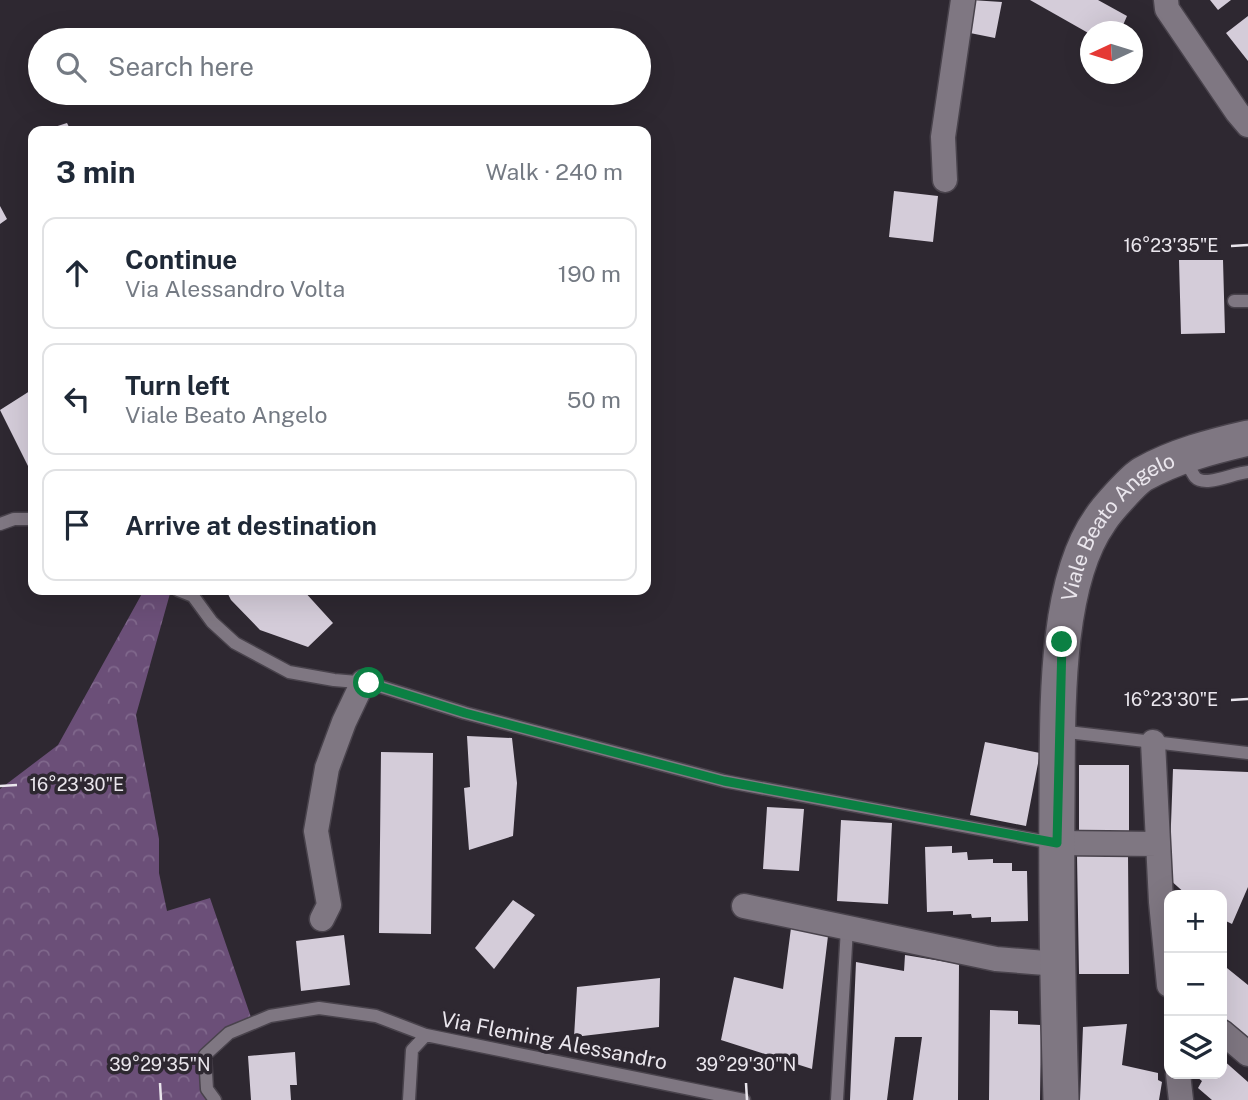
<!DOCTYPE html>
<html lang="en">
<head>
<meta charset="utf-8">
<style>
	body { margin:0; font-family:"Public Sans",sans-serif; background:#f2f2f3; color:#1f2937 }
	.controls { position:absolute; right:21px; bottom:21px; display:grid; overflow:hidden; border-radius:14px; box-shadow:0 7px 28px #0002 }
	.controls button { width:63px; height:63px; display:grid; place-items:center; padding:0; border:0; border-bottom:2px solid #e0e1e3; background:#fff; color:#1f2937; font:35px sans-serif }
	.compass { position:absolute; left:1080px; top:21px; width:63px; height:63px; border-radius:50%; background:#fff; box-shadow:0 7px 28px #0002; rotate:266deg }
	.stop { position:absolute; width:21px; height:21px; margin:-16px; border:5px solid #0b8043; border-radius:50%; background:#fff }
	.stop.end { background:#0b8043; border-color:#fff; box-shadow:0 2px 7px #0008 }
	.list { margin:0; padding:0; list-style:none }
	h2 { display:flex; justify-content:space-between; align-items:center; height:91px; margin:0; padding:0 28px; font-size:30px }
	h2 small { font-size:23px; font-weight:400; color:#747a83 }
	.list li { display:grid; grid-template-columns:46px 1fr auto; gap:21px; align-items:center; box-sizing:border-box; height:112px; margin:0 14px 14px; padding:0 14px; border:2px solid #e0e1e3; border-radius:14px }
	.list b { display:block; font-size:26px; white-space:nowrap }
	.list p { margin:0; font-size:23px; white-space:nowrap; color:#747a83 }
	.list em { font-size:23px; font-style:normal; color:#747a83 }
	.icon { flex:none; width:38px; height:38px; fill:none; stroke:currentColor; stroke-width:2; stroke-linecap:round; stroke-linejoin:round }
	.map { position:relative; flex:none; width:1248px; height:1100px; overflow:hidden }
	.search { position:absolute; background:#fff; box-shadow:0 7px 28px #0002; left:28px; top:28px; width:623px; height:77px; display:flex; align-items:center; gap:18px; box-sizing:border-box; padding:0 24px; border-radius:38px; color:#747a83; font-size:26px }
	.panel { position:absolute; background:#fff; box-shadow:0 7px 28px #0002; left:28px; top:126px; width:623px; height:469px; border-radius:14px }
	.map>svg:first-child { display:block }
</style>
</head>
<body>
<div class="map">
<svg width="1248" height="1100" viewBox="0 0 1248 1100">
	<defs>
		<pattern id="forest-crowns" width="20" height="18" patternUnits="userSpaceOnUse" patternTransform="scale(1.75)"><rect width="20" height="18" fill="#6b4f78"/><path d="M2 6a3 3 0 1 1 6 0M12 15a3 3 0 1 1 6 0" fill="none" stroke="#80688c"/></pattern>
	</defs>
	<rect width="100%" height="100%" fill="#2e2831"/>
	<path fill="url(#forest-crowns)" d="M 144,590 L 171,590 L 136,715 L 159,839 L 159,873 L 167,911 L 210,898 L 253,1023 L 205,1055 L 215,1100 L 0,1100 L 0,789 L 58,745 Z"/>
	<path fill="#d4ccd9" d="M 971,0 L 1002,2 L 995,38 L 965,32 Z
		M 1030,0 L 1098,0 L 1127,16 L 1120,32 L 1090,32 L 1090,34 Z
		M 1210,0 L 1231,0 L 1218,10 Z
		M 1248,16 L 1248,61 L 1226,33 Z
		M 67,123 L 71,131 L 42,131 Z
		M 894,191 L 938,196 L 933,242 L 889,237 Z
		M 0,206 L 7,219 L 0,224 Z
		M 1179,260 L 1223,260 L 1225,333 L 1181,334 Z
		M 33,389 L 33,464 L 29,468 L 0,410 Z
		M 226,590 L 303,590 L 333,623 L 308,647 L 260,630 L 231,600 Z
		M 467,736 L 512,738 L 517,783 L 513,836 L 469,850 L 464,788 L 470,787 Z
		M 985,742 L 1040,753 L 1026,826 L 970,815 Z
		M 381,752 L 433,753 L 431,934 L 379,933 Z
		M 1079,765 L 1129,765 L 1129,833 L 1079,833 Z
		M 1173,769 L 1248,772 L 1248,887 L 1232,924 L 1222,919 L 1222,895 L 1187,895 L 1169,879 Z
		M 767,807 L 804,809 L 799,871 L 763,869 Z
		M 841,820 L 892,823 L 888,904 L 837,901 Z
		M 952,846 L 952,853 L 967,852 L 968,860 L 993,859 L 993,863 L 1012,863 L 1012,871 L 1027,871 L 1028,921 L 991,922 L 991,917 L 972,918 L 971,914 L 953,915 L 953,911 L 927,912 L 925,847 Z
		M 1128,854 L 1129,974 L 1079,974 L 1077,855 Z
		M 513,900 L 535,915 L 494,969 L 475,948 Z
		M 791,928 L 828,936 L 812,1069 L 721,1040 L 734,977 L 783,989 Z
		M 344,935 L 350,985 L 301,991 L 296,941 Z
		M 905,955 L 959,964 L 958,1100 L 913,1100 L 922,1037 L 895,1037 L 887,1100 L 850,1100 L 856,962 L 904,971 Z
		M 1222,964 L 1248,985 L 1248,1038 L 1222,1016 Z
		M 660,978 L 659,1027 L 574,1037 L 577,987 Z
		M 990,1010 L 1018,1011 L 1018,1024 L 1041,1025 L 1040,1100 L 989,1100 Z
		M 1127,1024 L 1122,1065 L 1158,1073 L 1158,1080 L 1162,1082 L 1159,1100 L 1080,1100 L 1083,1027 Z
		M 295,1052 L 297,1085 L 290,1085 L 291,1100 L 251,1100 L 248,1056 Z
		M 1222,1059 L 1248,1082 L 1248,1100 L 1212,1100 L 1198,1088 L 1202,1081 L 1193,1074 L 1222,1074 Z"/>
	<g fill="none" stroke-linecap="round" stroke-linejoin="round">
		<g stroke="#49434c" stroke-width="15">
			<path id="lane" d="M 1234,301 L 1248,301
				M 1183,457 C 1187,463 1191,471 1195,477 C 1205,488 1233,473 1248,472
				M 0,524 L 14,519 L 33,519
				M 178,590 L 193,596
				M 193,590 L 193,596 L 212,622 L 235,643 L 289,672 L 334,680 L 369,683 L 465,713 L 724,781 L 1053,843
				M 1059,731 L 1248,753
				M 215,1100 L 207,1089 L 205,1055 L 229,1033 L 270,1016 L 319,1008 L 376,1016 L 426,1035
				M 409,1100 L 412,1050 L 426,1035 L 744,1100
				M 837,1100 L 847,928"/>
		</g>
		<g stroke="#49434c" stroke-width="27">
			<path id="street" d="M 1166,0 L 1167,9 L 1237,112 L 1248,125
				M 945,180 L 943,137 L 963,0
				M 1153,742 L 1161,902 L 1169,985
				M 1057,843 L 1158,844
				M 744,906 L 996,959 L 1058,964
				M 322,919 L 329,905 L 316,831 L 327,768 L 344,722 L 363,682
				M 1222,1032 L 1248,1054
				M 1178,1074 L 1181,1100"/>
		</g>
		<g stroke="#49434c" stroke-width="38">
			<g id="secondary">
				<path id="s1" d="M 1061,1100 C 1058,1000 1056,899 1057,799 C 1058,719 1053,586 1100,520 C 1106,510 1134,479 1143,474 C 1175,456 1213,446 1248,438"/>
			</g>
		</g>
		<use href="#lane" stroke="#7f7782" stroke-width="12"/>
		<use href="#street" stroke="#7f7782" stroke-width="24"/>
		<use href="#secondary" stroke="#7f7782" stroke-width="35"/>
	</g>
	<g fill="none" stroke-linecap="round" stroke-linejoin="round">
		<path stroke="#0b8043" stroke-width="9" d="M 369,683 L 465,713 L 724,781 L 1057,843 L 1062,642"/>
	</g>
	<path fill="none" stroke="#eae6ed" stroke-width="2.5" d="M 1231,246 L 1248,245M 1231,700 L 1248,699M 0,786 L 17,785M 160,1083 L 161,1100M 746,1083 L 747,1100"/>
	<g text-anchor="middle" stroke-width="7" stroke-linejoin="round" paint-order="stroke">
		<g font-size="21" fill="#eae6ed" stroke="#2e2831">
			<text dy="7" stroke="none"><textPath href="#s1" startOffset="592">Viale Beato Angelo</textPath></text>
			<text transform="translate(554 1041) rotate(11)" y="7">Via Fleming Alessandro</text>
		</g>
	</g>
	<g font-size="18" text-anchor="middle" fill="#eae6ed" stroke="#2e2831" stroke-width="7" stroke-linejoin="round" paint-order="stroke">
		<text x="1171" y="252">16°23'35"E</text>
		<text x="1171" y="706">16°23'30"E</text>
		<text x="77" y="791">16°23'30"E</text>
		<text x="160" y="1071">39°29'35"N</text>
		<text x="746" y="1071">39°29'30"N</text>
	</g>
</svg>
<div class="controls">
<button>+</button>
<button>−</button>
<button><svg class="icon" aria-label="layers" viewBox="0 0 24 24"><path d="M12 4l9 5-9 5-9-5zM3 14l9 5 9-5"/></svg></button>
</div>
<svg class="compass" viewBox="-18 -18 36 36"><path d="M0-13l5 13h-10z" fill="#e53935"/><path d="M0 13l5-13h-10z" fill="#747a83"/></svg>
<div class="stop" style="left:369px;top:683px"></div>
<div class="stop end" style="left:1062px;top:642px"></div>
<div class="search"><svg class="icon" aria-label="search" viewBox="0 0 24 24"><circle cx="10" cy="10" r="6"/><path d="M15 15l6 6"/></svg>Search here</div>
<section class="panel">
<h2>3 min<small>Walk · 240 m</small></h2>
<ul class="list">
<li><svg class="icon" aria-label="ahead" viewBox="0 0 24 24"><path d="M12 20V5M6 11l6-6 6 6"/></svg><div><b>Continue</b><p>Via Alessandro Volta</p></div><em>190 m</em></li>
<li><svg class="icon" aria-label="left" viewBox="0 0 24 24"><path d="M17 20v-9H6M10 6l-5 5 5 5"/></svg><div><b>Turn left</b><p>Viale Beato Angelo</p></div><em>50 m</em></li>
<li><svg class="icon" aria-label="arrive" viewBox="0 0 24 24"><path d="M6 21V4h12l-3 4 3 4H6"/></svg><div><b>Arrive at destination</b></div></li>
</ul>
</section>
</div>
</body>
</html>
